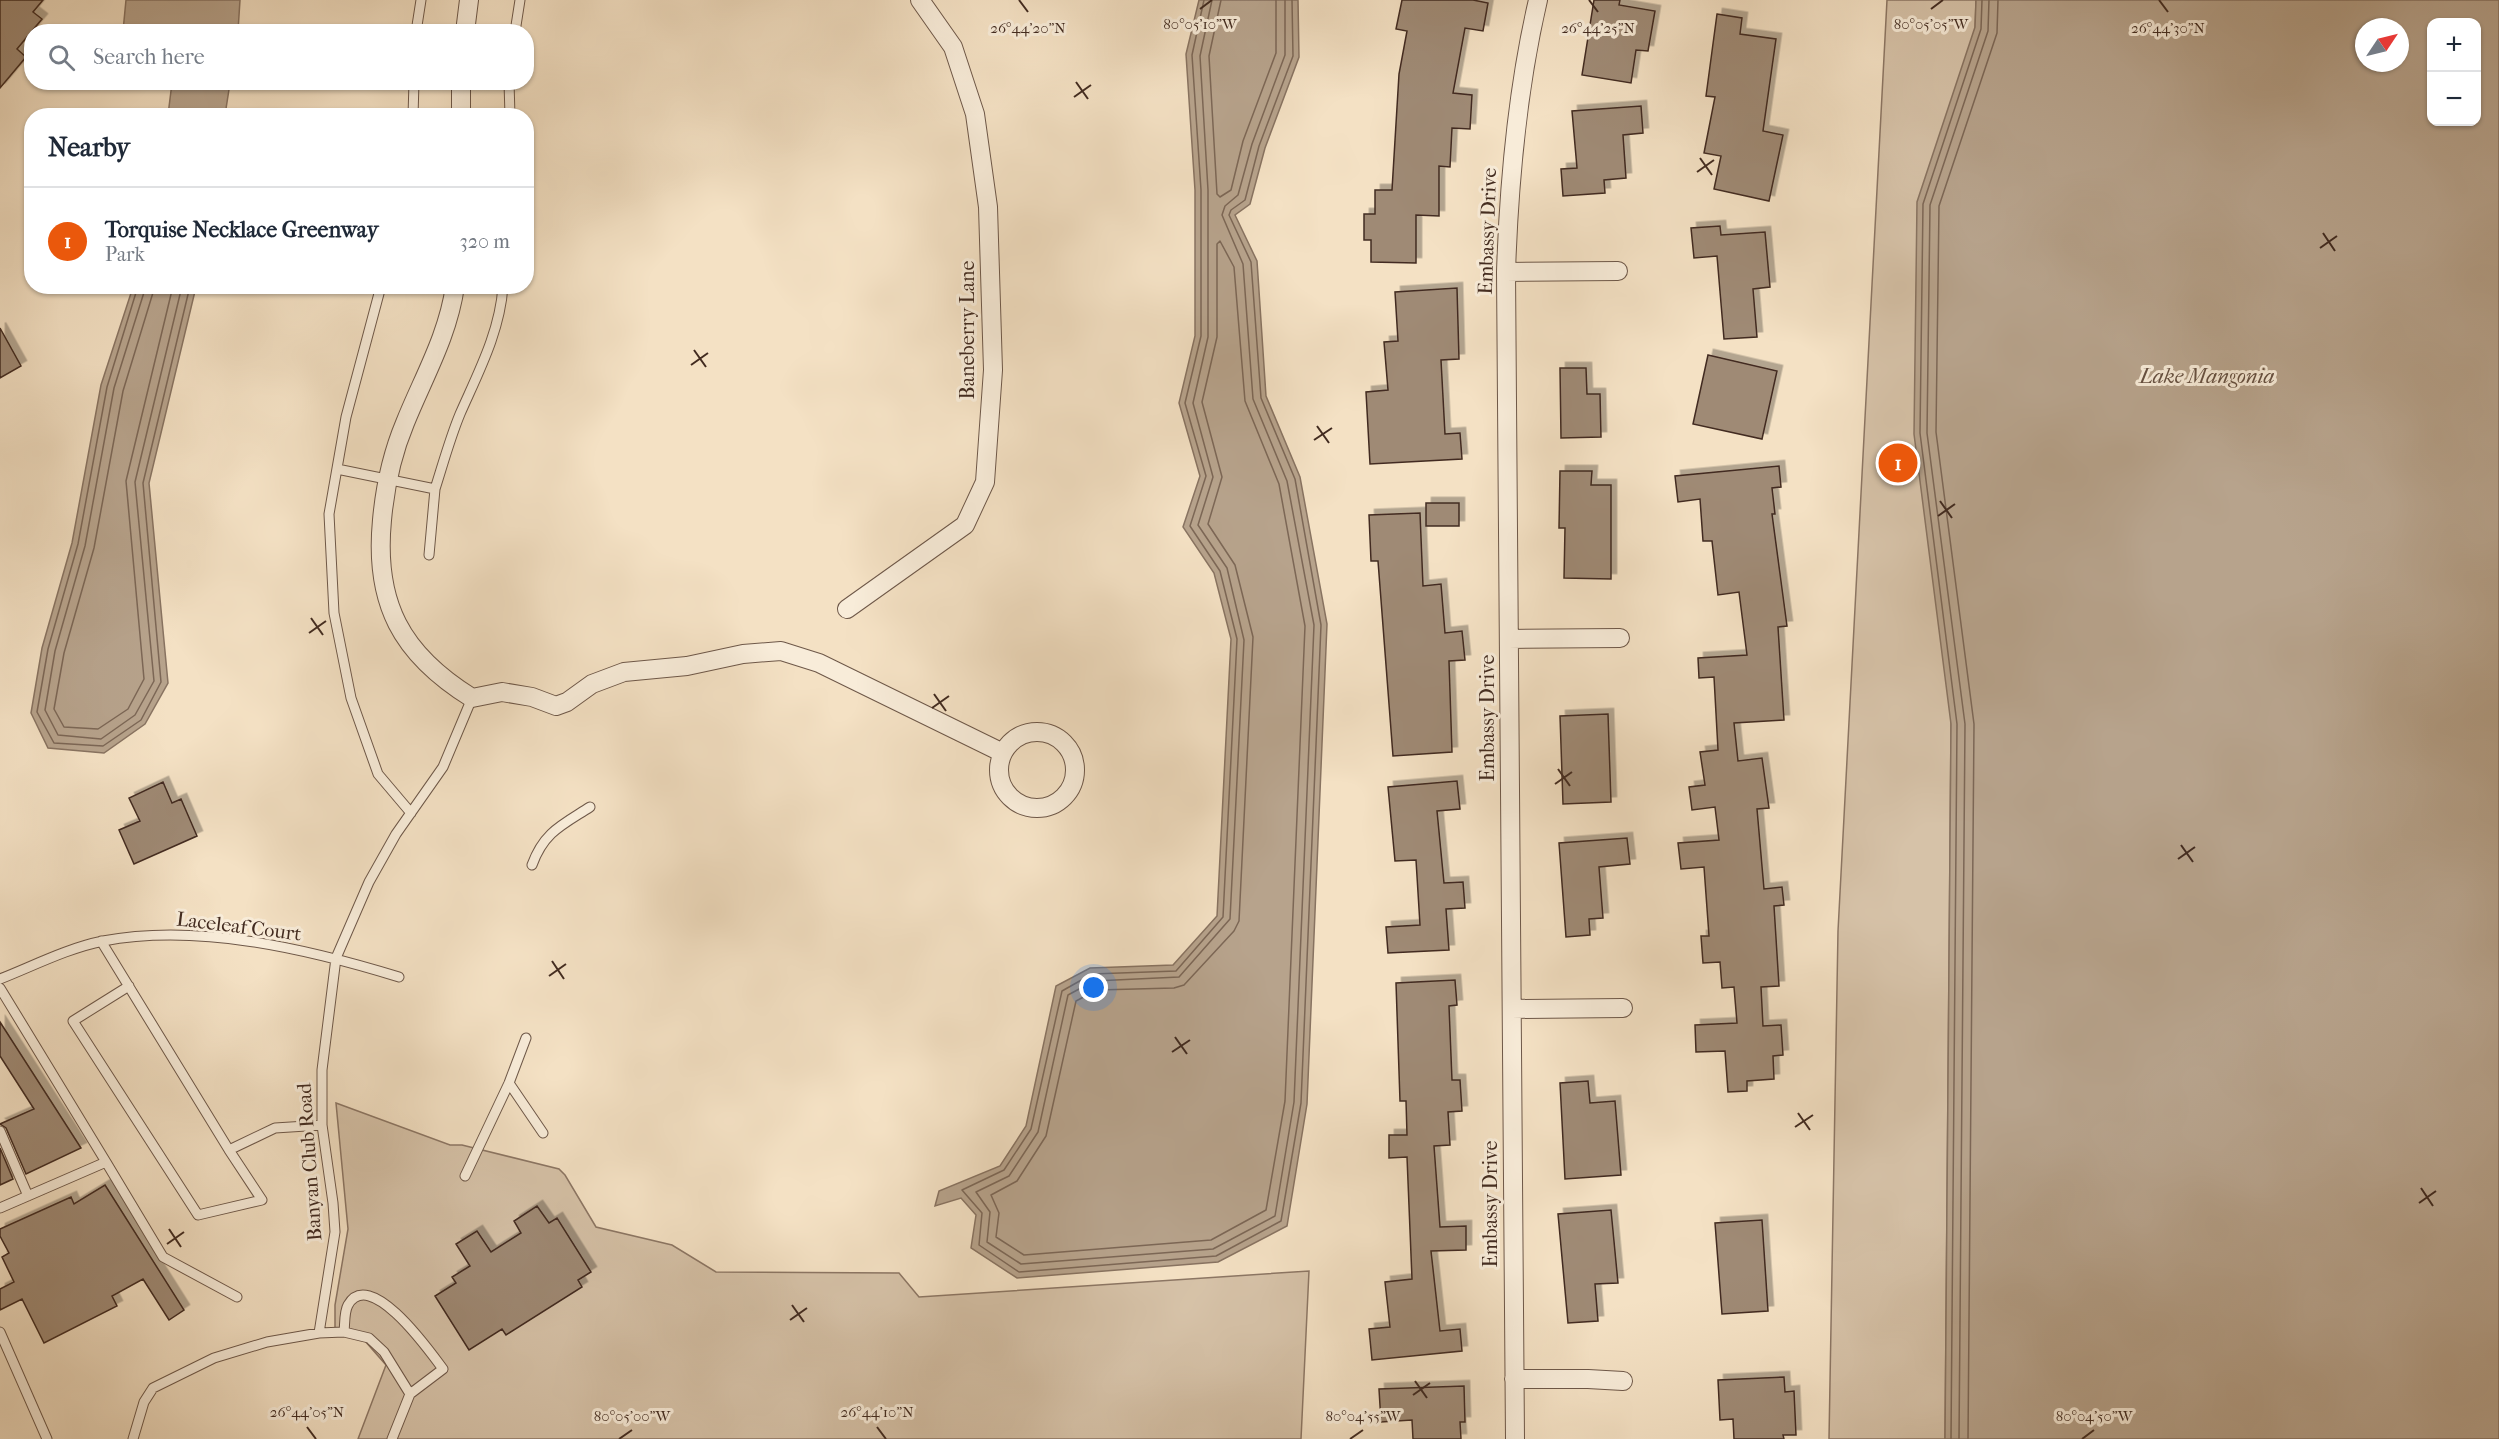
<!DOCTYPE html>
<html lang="en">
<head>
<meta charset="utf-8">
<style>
	body { margin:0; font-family:"IM FELL French Canon",serif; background:#f6f6f7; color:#1f2937 }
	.controls { position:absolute; right:18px; top:18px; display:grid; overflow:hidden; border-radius:12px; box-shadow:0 2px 4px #0004 }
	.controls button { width:54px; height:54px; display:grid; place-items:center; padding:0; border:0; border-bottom:2px solid #e0e1e3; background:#fff; color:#1f2937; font:30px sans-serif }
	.compass { position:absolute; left:2355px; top:18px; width:54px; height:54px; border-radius:50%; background:#fff; box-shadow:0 2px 4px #0004; rotate:55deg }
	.you { position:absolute; left:1094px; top:988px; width:21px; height:21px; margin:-15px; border:4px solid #fff; border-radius:50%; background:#1a73e8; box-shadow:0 0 0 9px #1a73e833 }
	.badge { display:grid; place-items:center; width:39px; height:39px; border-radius:50%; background:#ea580c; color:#fff; font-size:20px; font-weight:700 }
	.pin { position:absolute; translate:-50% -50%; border:3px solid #fff; box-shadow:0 2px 6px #0006 }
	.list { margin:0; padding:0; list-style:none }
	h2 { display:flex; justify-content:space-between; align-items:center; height:78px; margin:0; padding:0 24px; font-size:26px }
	h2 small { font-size:20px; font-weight:400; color:#747a83 }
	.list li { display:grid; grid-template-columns:39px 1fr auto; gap:18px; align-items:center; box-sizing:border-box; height:108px; padding:0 24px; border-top:2px solid #e0e1e3 }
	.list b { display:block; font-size:22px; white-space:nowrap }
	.list p { margin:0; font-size:20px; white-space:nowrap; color:#747a83 }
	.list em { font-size:20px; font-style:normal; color:#747a83 }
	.icon { flex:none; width:33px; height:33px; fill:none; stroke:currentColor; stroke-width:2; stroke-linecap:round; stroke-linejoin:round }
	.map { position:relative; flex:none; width:2499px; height:1439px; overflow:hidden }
	.search { position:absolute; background:#fff; box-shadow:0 2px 4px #0004; left:24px; top:24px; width:510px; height:66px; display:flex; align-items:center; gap:15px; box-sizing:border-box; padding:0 21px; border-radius:24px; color:#747a83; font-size:22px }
	.panel { position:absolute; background:#fff; box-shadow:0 2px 4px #0004; left:24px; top:108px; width:510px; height:186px; border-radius:24px }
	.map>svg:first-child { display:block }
</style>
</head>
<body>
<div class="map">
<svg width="2499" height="1439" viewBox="0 0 2499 1439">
	<defs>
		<filter id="shadow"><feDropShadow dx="5.5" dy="-5.5" stdDeviation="0" flood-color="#0004"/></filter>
	</defs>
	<rect width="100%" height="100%" fill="#f4e1c4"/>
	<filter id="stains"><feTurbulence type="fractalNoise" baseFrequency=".00333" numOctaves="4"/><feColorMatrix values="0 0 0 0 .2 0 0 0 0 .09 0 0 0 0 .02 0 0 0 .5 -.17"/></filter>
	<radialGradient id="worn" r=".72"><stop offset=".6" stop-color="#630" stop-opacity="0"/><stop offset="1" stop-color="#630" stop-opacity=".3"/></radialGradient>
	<path fill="#d6c2a8" stroke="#8c7664" stroke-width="1.5" d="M 1887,0 L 1976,0 L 1951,724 L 1945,1439 L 1829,1439 L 1838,931 Z
		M 336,1103 L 450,1145 L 462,1145 L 559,1169 L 565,1175 L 596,1227 L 672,1245 L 716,1272 L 899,1273 L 919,1297 L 1309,1271 L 1301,1439 L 358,1439 L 386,1365 L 365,1341 L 335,1334 L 335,1305 L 348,1229 Z"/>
	<path fill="#b7a38c" stroke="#887361" stroke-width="1.5" fill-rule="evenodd" d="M 126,0 L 240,0 L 238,31 L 123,31 Z
		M 1199,0 L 1298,0 L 1299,57 L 1265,148 L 1250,204 L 1235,215 L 1257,261 L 1266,396 L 1300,477 L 1327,624 L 1307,1104 L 1287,1226 L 1218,1262 L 1017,1278 L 971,1248 L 976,1215 L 961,1198 L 935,1206 L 939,1191 L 1000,1166 L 1026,1126 L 1056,986 L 1090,968 L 1173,965 L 1217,916 L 1231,639 L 1214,573 L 1183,527 L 1200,476 L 1179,403 L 1195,336 L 1195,190 L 1186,54 Z
		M 1976,0 L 2499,0 L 2499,1439 L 1945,1439 L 1951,724 L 1914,434 L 1917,202 L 1975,27 ZM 2476,22 L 2476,122 L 2432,122 L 2432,22 ZM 2364,27 L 2400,27 L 2400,63 L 2364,63 Z
		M 172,83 L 230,83 L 225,115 L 168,115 Z
		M 133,287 L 196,287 L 149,483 L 168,683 L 145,724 L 104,753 L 48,748 L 31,713 L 42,648 L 72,543 L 101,385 Z"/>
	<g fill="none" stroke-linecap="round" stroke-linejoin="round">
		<path stroke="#7c6756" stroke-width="1.5" d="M 1204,0 L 1192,55 L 1201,190 L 1201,336 L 1185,403 L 1206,476 L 1190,526 L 1220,571 L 1237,639 L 1223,917 L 1176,971 L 1092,974 L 1062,991 L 1031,1129 L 1004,1170 L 962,1190 L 982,1213 L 979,1245 L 1019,1272 L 1216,1256 L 1281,1221 L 1301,1103 L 1321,625 L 1295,479 L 1261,398 L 1251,262 L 1229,215 L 1231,210 L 1245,200 L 1259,146 L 1293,56 L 1292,0
			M 1212,0 L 1200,56 L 1208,190 L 1208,337 L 1193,403 L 1213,477 L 1198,525 L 1227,568 L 1244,640 L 1230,919 L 1179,977 L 1094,981 L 1068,995 L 1038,1132 L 1009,1176 L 976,1192 L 990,1212 L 987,1242 L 1021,1264 L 1213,1249 L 1275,1216 L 1294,1102 L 1314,625 L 1287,481 L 1253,399 L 1243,264 L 1222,215 L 1225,206 L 1238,195 L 1252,144 L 1285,55 L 1285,0
			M 1221,0 L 1209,56 L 1217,194 L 1220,197 L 1231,190 L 1243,141 L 1276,53 L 1276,0
			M 1220,241 L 1234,267 L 1245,401 L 1279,484 L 1305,626 L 1285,1101 L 1266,1210 L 1211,1240 L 1024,1255 L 996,1237 L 999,1213 L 991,1195 L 1017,1181 L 1046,1136 L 1076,1001 L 1097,990 L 1174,988 L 1184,985 L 1234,931 L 1239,921 L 1253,637 L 1235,565 L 1208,524 L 1222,477 L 1202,402 L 1217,337 L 1217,244 Z
			M 138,286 L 107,387 L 78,544 L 48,649 L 37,712 L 54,743 L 103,746 L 141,720 L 161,682 L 143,483 L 190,286
			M 146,286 L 114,388 L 85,546 L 55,651 L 45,710 L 58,735 L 101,739 L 135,715 L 154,681 L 135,482 L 182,286
			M 155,286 L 123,391 L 94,548 L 64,653 L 54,709 L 64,727 L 98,729 L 128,709 L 144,679 L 126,481 L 173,286
			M 1951,1439 L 1957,724 L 1920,433 L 1923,204 L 1981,29 L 1982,0
			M 1959,1439 L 1965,724 L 1927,433 L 1930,205 L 1988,31 L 1989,0
			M 1968,1439 L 1974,724 L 1936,432 L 1939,206 L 1997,33 L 1998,0"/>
	</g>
	<path fill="#9f8a75" stroke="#422b20" stroke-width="1.5" filter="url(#shadow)" d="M 0,0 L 43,0 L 33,12 L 42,19 L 17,49 L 26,57 L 0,88 Z
		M 1402,0 L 1473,0 L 1488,3 L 1483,31 L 1465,28 L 1453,93 L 1472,95 L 1470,129 L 1452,128 L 1450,167 L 1439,166 L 1439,216 L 1416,215 L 1416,263 L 1371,262 L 1371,240 L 1364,240 L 1364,214 L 1375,214 L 1375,190 L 1392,190 L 1399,74 L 1407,31 L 1396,29 Z
		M 1594,0 L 1620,0 L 1619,5 L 1655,11 L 1648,51 L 1636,50 L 1631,83 L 1582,75 Z
		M 1717,14 L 1742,18 L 1740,34 L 1776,39 L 1763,131 L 1783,135 L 1769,201 L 1714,189 L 1721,156 L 1704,153 L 1715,97 L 1706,96 Z
		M 1641,106 L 1643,133 L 1623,135 L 1626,178 L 1604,180 L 1605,193 L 1563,196 L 1561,169 L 1577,168 L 1572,111 Z
		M 1720,226 L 1721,235 L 1765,232 L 1770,287 L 1753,289 L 1757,337 L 1724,339 L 1717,256 L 1694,258 L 1691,228 Z
		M 1457,288 L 1459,359 L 1441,360 L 1445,434 L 1460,433 L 1462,459 L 1370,464 L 1366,392 L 1388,390 L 1384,342 L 1398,341 L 1395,292 Z
		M 0,328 L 21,366 L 0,378 Z
		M 1708,355 L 1777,371 L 1762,439 L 1693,424 Z
		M 1560,368 L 1586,368 L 1587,394 L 1600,394 L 1601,437 L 1561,438 Z
		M 1779,466 L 1781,487 L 1772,488 L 1775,514 L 1772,514 L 1787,626 L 1778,627 L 1784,720 L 1734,723 L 1738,761 L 1762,758 L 1769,808 L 1757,809 L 1764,889 L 1782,887 L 1784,905 L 1774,906 L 1779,986 L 1761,987 L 1763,1026 L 1781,1025 L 1783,1055 L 1773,1056 L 1774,1079 L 1747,1081 L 1747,1091 L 1728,1092 L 1725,1051 L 1696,1052 L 1695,1025 L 1737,1023 L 1734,987 L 1722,988 L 1720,962 L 1703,963 L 1701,936 L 1709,936 L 1704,867 L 1681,869 L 1678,843 L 1719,840 L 1715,807 L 1692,810 L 1689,787 L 1705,785 L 1700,752 L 1718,750 L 1714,677 L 1699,678 L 1698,658 L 1747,655 L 1739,592 L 1718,595 L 1712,541 L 1703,541 L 1700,499 L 1678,502 L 1675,476 Z
		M 1560,471 L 1592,471 L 1591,485 L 1611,485 L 1611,579 L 1564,578 L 1565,528 L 1559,528 Z
		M 1426,503 L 1459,503 L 1459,526 L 1426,526 Z
		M 1420,513 L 1423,586 L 1441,584 L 1445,633 L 1462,631 L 1465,660 L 1449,661 L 1452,752 L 1393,756 L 1378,561 L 1371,561 L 1369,515 Z
		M 1608,714 L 1611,802 L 1563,804 L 1560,716 Z
		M 1457,781 L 1460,809 L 1437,811 L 1444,883 L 1463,882 L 1465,908 L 1446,909 L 1449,950 L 1388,953 L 1386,927 L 1420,925 L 1416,860 L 1395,861 L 1388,787 Z
		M 163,782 L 172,803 L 181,799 L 197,836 L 134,864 L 119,830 L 140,821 L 129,798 Z
		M 1627,838 L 1630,864 L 1599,867 L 1603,918 L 1589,919 L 1590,935 L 1566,937 L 1559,843 Z
		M 1455,980 L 1457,1005 L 1449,1006 L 1452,1080 L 1460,1080 L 1462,1111 L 1448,1112 L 1450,1145 L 1434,1146 L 1440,1227 L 1466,1226 L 1466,1250 L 1431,1251 L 1440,1331 L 1460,1329 L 1462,1351 L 1372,1360 L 1369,1329 L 1390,1327 L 1385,1282 L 1412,1279 L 1407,1157 L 1389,1158 L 1389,1135 L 1407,1135 L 1406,1101 L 1400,1101 L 1396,983 Z
		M 0,1022 L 81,1148 L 26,1174 L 6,1128 L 0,1124 L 34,1109 L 0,1056 Z
		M 1588,1081 L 1590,1103 L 1615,1101 L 1621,1175 L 1565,1179 L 1560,1083 Z
		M 0,1148 L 13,1179 L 0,1185 Z
		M 105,1185 L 184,1310 L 169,1320 L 143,1279 L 112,1296 L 117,1306 L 44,1343 L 22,1299 L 0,1310 L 0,1289 L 14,1282 L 2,1257 L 9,1253 L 0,1236 L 0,1229 L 71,1197 L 74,1204 Z
		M 537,1206 L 549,1223 L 557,1218 L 591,1272 L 578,1280 L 582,1287 L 506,1335 L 502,1329 L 469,1350 L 435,1296 L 456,1283 L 452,1277 L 470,1266 L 456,1244 L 477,1231 L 491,1252 L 521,1233 L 514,1221 Z
		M 1611,1210 L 1618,1283 L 1595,1284 L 1598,1321 L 1568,1323 L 1558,1214 Z
		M 1762,1220 L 1768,1311 L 1722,1314 L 1715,1223 Z
		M 1784,1377 L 1785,1392 L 1794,1391 L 1796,1435 L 1783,1435 L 1784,1439 L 1734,1439 L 1733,1419 L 1720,1420 L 1718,1380 Z
		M 1464,1386 L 1465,1422 L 1460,1422 L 1461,1439 L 1413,1439 L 1412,1420 L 1381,1422 L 1379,1389 Z"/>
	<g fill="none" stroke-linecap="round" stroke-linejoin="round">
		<g stroke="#6e5849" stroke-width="11">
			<path id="service" d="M 416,32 L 421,0
				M 515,32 L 520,0
				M 509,82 L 510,116
				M 413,116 L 414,82
				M 381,286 L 346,417 L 329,514 L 334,613 L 351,698 L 378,774 L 411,813
				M 337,469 L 435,489 C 443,464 450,438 460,414 C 478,373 500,332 503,286
				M 429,555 L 435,489
				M 532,865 C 544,832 562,825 590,807
				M 101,941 L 229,1150 L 275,1128 L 322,1125
				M 0,979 C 33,966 68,948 103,941 C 198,923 308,949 399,977
				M 129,986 L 73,1021 L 198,1215 L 262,1200 L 229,1150
				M 0,988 L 106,1162
				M 509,1083 L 543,1133
				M 0,1131 L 28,1196
				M 465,1176 L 509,1083 L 526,1038
				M 0,1208 L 106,1162 L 163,1257 L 237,1297
				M 0,1332 L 47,1439
				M 344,1332 C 345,1324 344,1312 348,1305 C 370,1266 431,1353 443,1369 L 410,1394
				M 319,1333 L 335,1232 L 333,1203 L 322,1125 L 322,1070 L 336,958 L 369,882 L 396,834 L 443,767 L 472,698
				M 133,1439 L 144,1402 L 153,1388 L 214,1358 L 267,1342 L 319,1333 L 344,1332 L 369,1338 L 384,1352 L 410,1394 L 392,1439"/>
		</g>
		<g stroke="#6e5849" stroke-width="20">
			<path id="minor" d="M 465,32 L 469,0
				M 461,82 L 461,116
				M 1506,272 L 1618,271
				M 455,286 C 448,336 423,378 405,423 C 392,454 385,487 382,520 C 374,603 401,654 472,698 L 502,692 L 532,697 L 556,706 L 567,702 L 592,684 L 624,672 L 687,666 L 743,654 L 781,651 L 819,663 L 1003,753
				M 847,609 L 965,525 L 985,482 L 993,370 L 988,207 L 975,114 L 953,47 L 920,0
				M 1509,639 L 1620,638
				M999 770a38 38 0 1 1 76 0a38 38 0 1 1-76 0Z
				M 1512,1009 L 1623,1008
				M 1514,1379 L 1588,1379 L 1623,1381
				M 1515,1439 L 1506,272 C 1509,180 1517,90 1538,0"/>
		</g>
		<use href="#service" stroke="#f8ecd9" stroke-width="9"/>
		<use href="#minor" stroke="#f8ecd9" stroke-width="18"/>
	</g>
	<path fill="none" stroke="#422b20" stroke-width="2" d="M 1019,0 L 1028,12M 1589,0 L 1598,12M 2159,0 L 2168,12M 1200,9 L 1212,0M 1931,9 L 1943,0M 1076,82 L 1088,99M 1074,97 L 1091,85M 1700,158 L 1712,175M 1697,172 L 1714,160M 2323,233 L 2335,251M 2320,248 L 2337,236M 694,350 L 706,367M 691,365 L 708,353M 1317,426 L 1329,443M 1314,440 L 1332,428M 1940,501 L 1952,518M 1938,516 L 1955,504M 311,618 L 323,635M 309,633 L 326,621M 934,694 L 946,711M 932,708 L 949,696M 1558,769 L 1570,786M 1555,784 L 1572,772M 2181,845 L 2193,862M 2178,859 L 2195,847M 552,961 L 564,979M 549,976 L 566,964M 1175,1037 L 1187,1054M 1172,1052 L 1190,1040M 1798,1113 L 1810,1130M 1795,1127 L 1813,1115M 2421,1188 L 2433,1206M 2419,1203 L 2436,1191M 169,1229 L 181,1247M 167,1244 L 184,1232M 792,1305 L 804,1322M 790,1320 L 807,1308M 1415,1381 L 1427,1398M 1413,1395 L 1430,1383M 307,1427 L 316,1439M 877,1427 L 886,1439M 619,1439 L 632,1430M 1350,1439 L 1363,1430M 2082,1439 L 2094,1430"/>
	<g text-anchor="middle" stroke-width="6" stroke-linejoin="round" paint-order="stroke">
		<g font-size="20" fill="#422b20" stroke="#f8ecd9">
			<text transform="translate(1487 231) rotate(-88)" y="7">Embassy Drive</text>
			<text transform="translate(967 330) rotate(-90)" y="7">Baneberry Lane</text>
			<text transform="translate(1487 718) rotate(-90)" y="7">Embassy Drive</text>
			<text transform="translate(239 926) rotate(7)" y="7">Laceleaf Court</text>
			<text transform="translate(309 1162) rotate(-94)" y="7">Banyan Club Road</text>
			<text transform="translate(1490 1204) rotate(-90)" y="7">Embassy Drive</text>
		</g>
		<g font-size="21" font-style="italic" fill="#654f40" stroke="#f8ecd9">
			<text x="2207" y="383">Lake Mangonia</text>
		</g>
	</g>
	<g font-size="15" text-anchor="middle" fill="#422b20" stroke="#f8ecd9" stroke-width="6" stroke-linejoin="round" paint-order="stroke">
		<text x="1200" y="29">80°05'10"W</text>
		<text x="1931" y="29">80°05'05"W</text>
		<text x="1028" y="33">26°44'20"N</text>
		<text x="1598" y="33">26°44'25"N</text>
		<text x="2168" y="33">26°44'30"N</text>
		<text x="307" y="1417">26°44'05"N</text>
		<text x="877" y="1417">26°44'10"N</text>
		<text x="632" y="1421">80°05'00"W</text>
		<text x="1363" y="1421">80°04'55"W</text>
		<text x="2094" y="1421">80°04'50"W</text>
	</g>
	<rect width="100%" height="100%" filter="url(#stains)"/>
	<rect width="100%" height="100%" fill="url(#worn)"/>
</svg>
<div class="controls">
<button>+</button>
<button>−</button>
</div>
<svg class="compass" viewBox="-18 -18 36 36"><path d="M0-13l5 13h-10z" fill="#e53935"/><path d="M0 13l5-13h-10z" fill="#747a83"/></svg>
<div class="you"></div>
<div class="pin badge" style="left:1898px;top:463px">1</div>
<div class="search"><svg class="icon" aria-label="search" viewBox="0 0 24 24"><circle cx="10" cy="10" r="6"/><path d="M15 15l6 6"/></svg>Search here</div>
<section class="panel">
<h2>Nearby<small></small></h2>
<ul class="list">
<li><span class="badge">1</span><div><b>Torquise Necklace Greenway</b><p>Park</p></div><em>320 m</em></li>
</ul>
</section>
</div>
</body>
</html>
